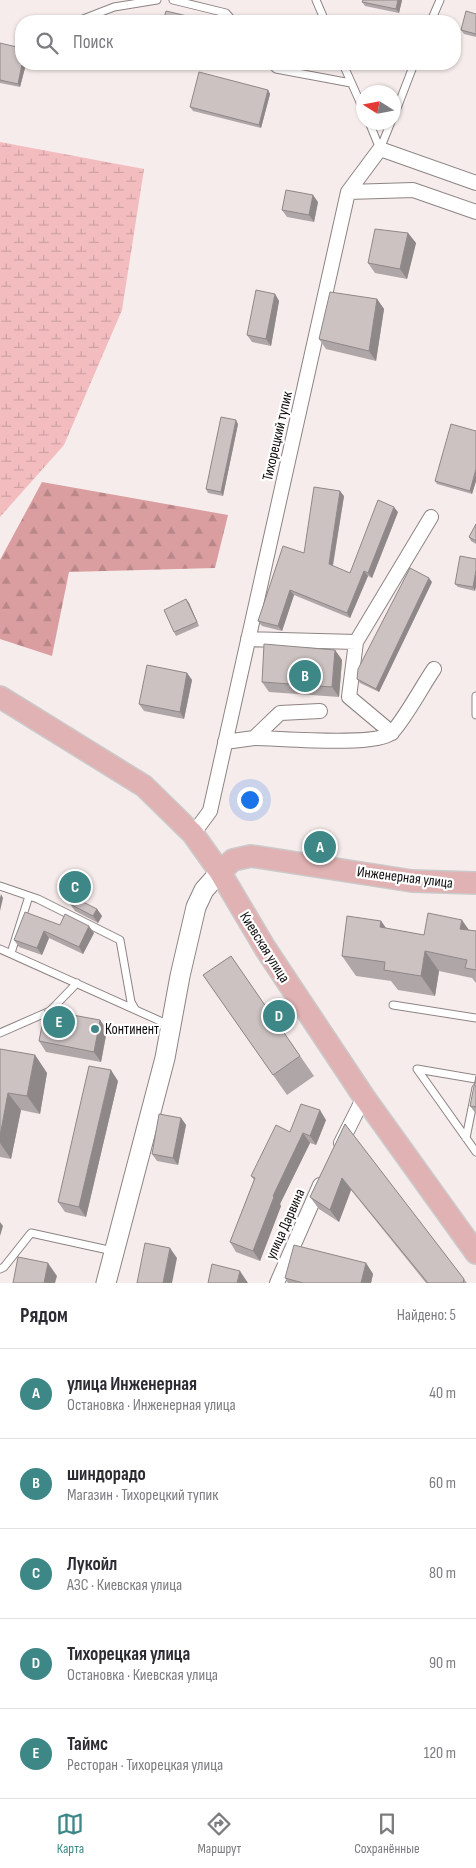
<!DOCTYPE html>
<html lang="ru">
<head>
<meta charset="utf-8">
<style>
	body { margin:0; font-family:"Sofia Sans Condensed",sans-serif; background:#f2f2f3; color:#2b2b33 }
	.compass { position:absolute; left:356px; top:85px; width:45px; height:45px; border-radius:50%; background:#fff; box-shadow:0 1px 4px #0004; rotate:281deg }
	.you { position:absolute; left:249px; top:799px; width:18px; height:18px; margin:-12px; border:4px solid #fff; border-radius:50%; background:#1a73e8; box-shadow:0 0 0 8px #1a73e833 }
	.badge { display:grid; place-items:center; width:32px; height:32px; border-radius:50%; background:#3e8787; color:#fff; font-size:16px; font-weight:700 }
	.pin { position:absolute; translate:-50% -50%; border:2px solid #fff; box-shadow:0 1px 5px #0006 }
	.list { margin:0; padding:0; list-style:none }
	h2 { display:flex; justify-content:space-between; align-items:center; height:65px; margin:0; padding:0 20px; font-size:21px }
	h2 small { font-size:16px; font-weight:400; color:#7c7c81 }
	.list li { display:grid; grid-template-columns:32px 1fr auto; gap:15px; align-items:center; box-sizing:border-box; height:90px; padding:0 20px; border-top:1px solid #e1e1e2 }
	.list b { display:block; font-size:19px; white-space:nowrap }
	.list p { margin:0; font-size:16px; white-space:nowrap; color:#7c7c81 }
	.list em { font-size:16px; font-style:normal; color:#7c7c81 }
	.icon { flex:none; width:28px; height:28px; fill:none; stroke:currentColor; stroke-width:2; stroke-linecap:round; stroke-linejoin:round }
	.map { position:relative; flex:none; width:476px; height:1283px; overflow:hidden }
	.search { position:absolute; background:#fff; box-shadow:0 1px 4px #0004; left:15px; right:15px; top:15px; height:55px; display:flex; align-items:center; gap:12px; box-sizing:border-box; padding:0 18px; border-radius:20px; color:#7c7c81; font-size:19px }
	.sheet { height:515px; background:#fff }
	nav { display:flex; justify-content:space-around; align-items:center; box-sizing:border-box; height:70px; border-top:1px solid #e1e1e2; background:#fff; font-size:14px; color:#7c7c81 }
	nav a { display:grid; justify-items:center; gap:2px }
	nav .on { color:#3e8787 }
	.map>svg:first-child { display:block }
</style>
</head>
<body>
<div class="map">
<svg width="476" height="1283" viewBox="0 0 476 1283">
	<defs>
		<pattern id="forest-firs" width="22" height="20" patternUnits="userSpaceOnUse" patternTransform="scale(1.25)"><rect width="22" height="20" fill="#da9ea0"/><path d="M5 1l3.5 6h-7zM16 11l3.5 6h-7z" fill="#ba8789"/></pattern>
		<pattern id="wetland-marsh" width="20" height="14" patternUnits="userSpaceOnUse" patternTransform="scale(1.25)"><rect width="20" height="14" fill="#f3bdbf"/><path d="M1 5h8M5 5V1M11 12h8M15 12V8" fill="none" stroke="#cfa1a3"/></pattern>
	</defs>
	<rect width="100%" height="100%" fill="#f7ecec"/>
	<path fill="url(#forest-firs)" d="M 42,482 L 228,515 L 215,568 L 69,572 L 52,656 L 0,639 L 0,560 Z"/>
	<path fill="url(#wetland-marsh)" d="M 0,142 L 144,169 L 122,310 L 64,445 L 0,517 Z"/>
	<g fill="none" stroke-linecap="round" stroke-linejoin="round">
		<g stroke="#8d8484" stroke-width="9">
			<path id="lane" d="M 173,0 L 226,13 L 233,21
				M 316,0 L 325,21
				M 78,21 L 114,7 L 157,0
				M 431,21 L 440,0
				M 271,64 L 276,69 L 351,83
				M 343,64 L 364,111
				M 394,116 L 414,64
				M 369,122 L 380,149
				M 380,149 L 391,122
				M 476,696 L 476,715
				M 0,886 L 38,899 L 120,940 L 131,1002 L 135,1009
				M 0,949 L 169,1025
				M 11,953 L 29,896
				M 393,1005 L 476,1018
				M 0,1033 L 50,1011 L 77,983
				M 476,1079 L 417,1069 L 476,1152
				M 466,1138 L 476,1088
				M 0,1269 L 4,1267 L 31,1233 L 113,1251"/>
		</g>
		<g stroke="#8d8484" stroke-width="16">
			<path id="street" d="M 348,192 L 413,190 L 476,212
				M 248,639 L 356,642 L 349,697 L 392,733
				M 356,642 L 431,517
				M 254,738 C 279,738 375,747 391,733 C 402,724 424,683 434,669
				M 225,742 L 254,738 L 280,713 L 320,711
				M 193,834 L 210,811 L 348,192 L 380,149 L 476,183
				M 341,1143 L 364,1097
				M 277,1283 L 320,1185"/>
		</g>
		<g stroke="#8d8484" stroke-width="21">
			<path id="secondary" d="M 106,1283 L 165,1058 L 180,976 L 196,907 L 204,890 L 220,872"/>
		</g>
		<g stroke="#cbcaca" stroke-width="24">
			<path id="primary" d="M 0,697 L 144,786 L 193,834 L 220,872 L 265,948 L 364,1097 L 476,1253
				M 220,872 L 233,860 L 251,856 L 412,881 L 476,883"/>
		</g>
		<use href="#lane" stroke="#fff" stroke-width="7"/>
		<use href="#street" stroke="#fff" stroke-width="14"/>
		<use href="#secondary" stroke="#fff" stroke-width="19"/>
		<use href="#primary" stroke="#e1b2b4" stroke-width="21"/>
	</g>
	<path fill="#afa7a7" d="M 402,0 L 399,13 L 365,6 L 362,2 Z
		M 476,14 L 476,37 L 464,34 L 461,30 Z
		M 0,43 L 21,64 L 26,64 L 20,87 L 0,83 Z
		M 268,90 L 270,94 L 261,128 L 193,111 L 190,107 Z
		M 318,202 L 314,222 L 287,217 L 282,210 Z
		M 408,233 L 416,243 L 407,279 L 375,273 L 368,263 Z
		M 275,294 L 279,301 L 271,346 L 252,342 L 247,335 Z
		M 377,299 L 384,309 L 376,361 L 326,349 L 319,339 Z
		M 238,424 L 223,496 L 208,493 L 206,489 Z
		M 476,431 L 476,481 L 472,494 L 437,484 L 435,481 Z
		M 344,496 L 333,566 L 350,573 L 398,512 L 372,578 L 368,576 L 350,618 L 294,595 L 282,631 L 262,626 L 258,621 L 304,553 Z
		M 476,524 L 476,544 L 471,541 L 469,537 Z
		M 476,559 L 475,591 L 458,587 L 455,584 Z
		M 432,582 L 379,692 L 360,683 L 357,679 Z
		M 186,599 L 189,603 L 199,626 L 176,636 L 174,632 Z
		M 335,650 L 342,660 L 339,697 L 269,692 L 262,682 Z
		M 187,673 L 192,680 L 184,719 L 144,711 L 139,704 Z
		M 70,904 L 97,909 L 102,916 L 98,923 L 75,911 Z
		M 381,921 L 386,928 L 424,935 L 469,930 L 476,931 L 476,983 L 472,978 L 439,971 L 435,996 L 398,990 L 391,981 L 356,976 L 342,956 Z
		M 60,925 L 94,933 L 83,954 L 49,938 L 42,955 L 19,947 L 14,940 Z
		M 231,956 L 314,1076 L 287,1095 L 203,975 Z
		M 100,1020 L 107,1030 L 101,1062 L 46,1052 L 39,1041 Z
		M 0,1049 L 35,1055 L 47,1073 L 40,1114 L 21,1110 L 11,1159 L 0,1157 Z
		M 476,1076 L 476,1114 L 470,1106 Z
		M 118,1081 L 86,1217 L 65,1212 L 58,1202 Z
		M 181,1118 L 186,1125 L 178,1165 L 157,1161 L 152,1154 Z
		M 326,1120 L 316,1145 L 310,1143 L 280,1204 L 281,1206 L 260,1261 L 236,1252 L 230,1242 L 254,1180 L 251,1176 L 290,1132 Z
		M 345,1124 L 467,1283 L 426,1283 L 351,1190 L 339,1222 L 319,1209 L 310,1197 Z
		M 366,1263 L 373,1274 L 371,1283 L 288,1283 L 285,1278 Z"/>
	<path fill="#8f8888" d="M 398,0 L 402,0 L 399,13 L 396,9 Z
		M 22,64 L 26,64 L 20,87 L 18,84 Z
		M 268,90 L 270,94 L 261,128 L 259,125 Z
		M 313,195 L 318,202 L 314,222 L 309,215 Z
		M 408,233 L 416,243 L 407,279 L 400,269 Z
		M 275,294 L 279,301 L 271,346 L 266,339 Z
		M 377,299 L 384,309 L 376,361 L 369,351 Z
		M 236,420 L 238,424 L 223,496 L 221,492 Z
		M 476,469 L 476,481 L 472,494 L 470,491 Z
		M 340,491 L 344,496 L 332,569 L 329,564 Z
		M 394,507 L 398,512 L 372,578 L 368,573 Z
		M 476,570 L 476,587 L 475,591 L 473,587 Z
		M 364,571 L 368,576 L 350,618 L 347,613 Z
		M 429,578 L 432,582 L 379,692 L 376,689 Z
		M 290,590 L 294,595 L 282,631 L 278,626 Z
		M 186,599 L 189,603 L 199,626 L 197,622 Z
		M 335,650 L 342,660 L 339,697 L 332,687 Z
		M 187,673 L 192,680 L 184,719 L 180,712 Z
		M 1,894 L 3,898 L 0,911 L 0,898 Z
		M 97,909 L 102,916 L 98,923 L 93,916 Z
		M 462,920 L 476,940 L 460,929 Z
		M 381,921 L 395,941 L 380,927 Z
		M 89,926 L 94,933 L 83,954 L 79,947 Z
		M 44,931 L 49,938 L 42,955 L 37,948 Z
		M 425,951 L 439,971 L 435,996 L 421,976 Z
		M 100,1020 L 107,1030 L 101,1062 L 94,1052 Z
		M 35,1055 L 47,1073 L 40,1114 L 27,1096 Z
		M 111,1070 L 118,1081 L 86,1217 L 79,1207 Z
		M 8,1093 L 21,1110 L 11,1159 L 0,1143 L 0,1136 Z
		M 320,1110 L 326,1120 L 316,1145 L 310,1136 Z
		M 181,1118 L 186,1125 L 178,1165 L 173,1158 Z
		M 303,1133 L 310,1143 L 280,1204 L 281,1206 L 260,1261 L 253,1251 L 273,1196 Z
		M 342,1178 L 351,1190 L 339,1222 L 330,1210 Z
		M 0,1222 L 3,1226 L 0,1236 Z
		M 170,1248 L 177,1258 L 172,1283 L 163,1283 Z
		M 48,1263 L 57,1276 L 55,1283 L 44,1283 Z
		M 366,1263 L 373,1274 L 371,1283 L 361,1283 Z
		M 240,1271 L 248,1283 L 237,1283 Z"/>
	<path fill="#ccc2c2" stroke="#8f8888" d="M 363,0 L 398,0 L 396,9 L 362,2 Z
		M 166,11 L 208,21 L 163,21 Z
		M 466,11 L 476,14 L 476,34 L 461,30 Z
		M 0,43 L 21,48 L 21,64 L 22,64 L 18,84 L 0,80 Z
		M 199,72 L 268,90 L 259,125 L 190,107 Z
		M 286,190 L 313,195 L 309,215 L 282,210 Z
		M 375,229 L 408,233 L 400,269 L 368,263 Z
		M 256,290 L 275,294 L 266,339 L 247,335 Z
		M 330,292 L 377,299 L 369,351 L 319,339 Z
		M 221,417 L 236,420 L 221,492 L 206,489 Z
		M 451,424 L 476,431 L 476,469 L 470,491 L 435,481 Z
		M 314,487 L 340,491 L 329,564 L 350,573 L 378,500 L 394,507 L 368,573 L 364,571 L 347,613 L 290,590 L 278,626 L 258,621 L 283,546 L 304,553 Z
		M 476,524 L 476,541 L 469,537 Z
		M 460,556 L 476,559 L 476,570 L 473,587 L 455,584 Z
		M 410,568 L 429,578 L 376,689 L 357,679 L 358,669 Z
		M 186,599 L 197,622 L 174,632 L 164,610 Z
		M 264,644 L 335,650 L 332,687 L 262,682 Z
		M 147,665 L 187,673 L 180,712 L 139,704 Z
		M 73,897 L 97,909 L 93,916 L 70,904 Z
		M 25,912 L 60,925 L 65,914 L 89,926 L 79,947 L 44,931 L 37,948 L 14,940 Z
		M 428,913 L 462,920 L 460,929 L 476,931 L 476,970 L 465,968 L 467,960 L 425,951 L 421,976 L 384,970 L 385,962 L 342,956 L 347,916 L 381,921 L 380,927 L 424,935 Z
		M 231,956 L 300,1056 L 273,1075 L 203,975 Z
		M 45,1010 L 100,1020 L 94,1052 L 39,1041 Z
		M 0,1049 L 35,1055 L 27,1096 L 8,1093 L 0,1136 Z
		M 89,1066 L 111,1070 L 79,1207 L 58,1202 Z
		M 476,1076 L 476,1107 L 470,1106 Z
		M 301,1104 L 320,1110 L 310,1136 L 303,1133 L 273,1196 L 274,1197 L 253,1251 L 230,1242 L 255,1178 L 251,1176 L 276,1125 L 290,1132 Z
		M 159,1114 L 181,1118 L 173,1158 L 152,1154 Z
		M 345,1124 L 464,1279 L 463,1283 L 428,1283 L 342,1178 L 330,1210 L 310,1197 Z
		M 145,1243 L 170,1248 L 163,1283 L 137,1283 Z
		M 294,1245 L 366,1263 L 361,1283 L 303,1283 L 285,1278 Z
		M 18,1257 L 48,1263 L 44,1283 L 13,1283 Z
		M 212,1264 L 240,1271 L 237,1283 L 208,1283 Z"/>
	<circle fill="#3e8787" stroke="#fff" stroke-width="2" cx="95" cy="1029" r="5"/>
	<g text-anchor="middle" stroke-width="4.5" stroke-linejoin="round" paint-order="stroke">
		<g font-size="15" fill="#110e0e" stroke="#fff">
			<text transform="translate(277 436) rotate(-77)" y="5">Тихорецкий тупик</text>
			<text transform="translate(405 877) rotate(7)" y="5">Инженерная улица</text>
			<text transform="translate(265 947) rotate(58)" y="5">Киевская улица</text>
			<text transform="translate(285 1224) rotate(-66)" y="5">улица Дарвина</text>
		</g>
		<g font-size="15" fill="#110e0e" stroke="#fff" text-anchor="start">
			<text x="105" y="1034">Континент</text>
		</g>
	</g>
</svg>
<svg class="compass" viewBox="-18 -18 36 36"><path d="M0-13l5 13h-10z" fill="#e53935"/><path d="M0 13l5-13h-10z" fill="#7c7c81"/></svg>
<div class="you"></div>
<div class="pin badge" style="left:320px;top:847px">A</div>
<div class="pin badge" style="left:305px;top:676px">B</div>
<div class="pin badge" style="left:75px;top:887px">C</div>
<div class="pin badge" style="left:279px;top:1016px">D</div>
<div class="pin badge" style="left:59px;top:1022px">E</div>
<div class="search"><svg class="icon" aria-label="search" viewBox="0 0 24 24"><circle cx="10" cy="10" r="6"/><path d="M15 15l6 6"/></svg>Поиск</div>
</div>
<section class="sheet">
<h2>Рядом<small>Найдено: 5</small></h2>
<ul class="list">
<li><span class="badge">A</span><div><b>улица Инженерная</b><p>Остановка · Инженерная улица</p></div><em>40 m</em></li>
<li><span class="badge">B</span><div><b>шиндорадо</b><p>Магазин · Тихорецкий тупик</p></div><em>60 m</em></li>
<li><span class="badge">C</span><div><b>Лукойл</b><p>АЗС · Киевская улица</p></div><em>80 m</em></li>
<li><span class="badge">D</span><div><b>Тихорецкая улица</b><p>Остановка · Киевская улица</p></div><em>90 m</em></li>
<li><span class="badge">E</span><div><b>Таймс</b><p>Ресторан · Тихорецкая улица</p></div><em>120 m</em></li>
</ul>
</section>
<nav>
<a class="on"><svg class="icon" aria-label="map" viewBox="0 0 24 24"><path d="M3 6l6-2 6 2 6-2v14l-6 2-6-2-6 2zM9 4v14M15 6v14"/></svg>Карта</a>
<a><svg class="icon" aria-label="directions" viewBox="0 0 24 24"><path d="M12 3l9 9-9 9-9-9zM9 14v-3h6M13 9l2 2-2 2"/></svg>Маршрут</a>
<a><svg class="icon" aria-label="saved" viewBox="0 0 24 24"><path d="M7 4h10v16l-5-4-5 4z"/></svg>Сохранённые</a>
</nav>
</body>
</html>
